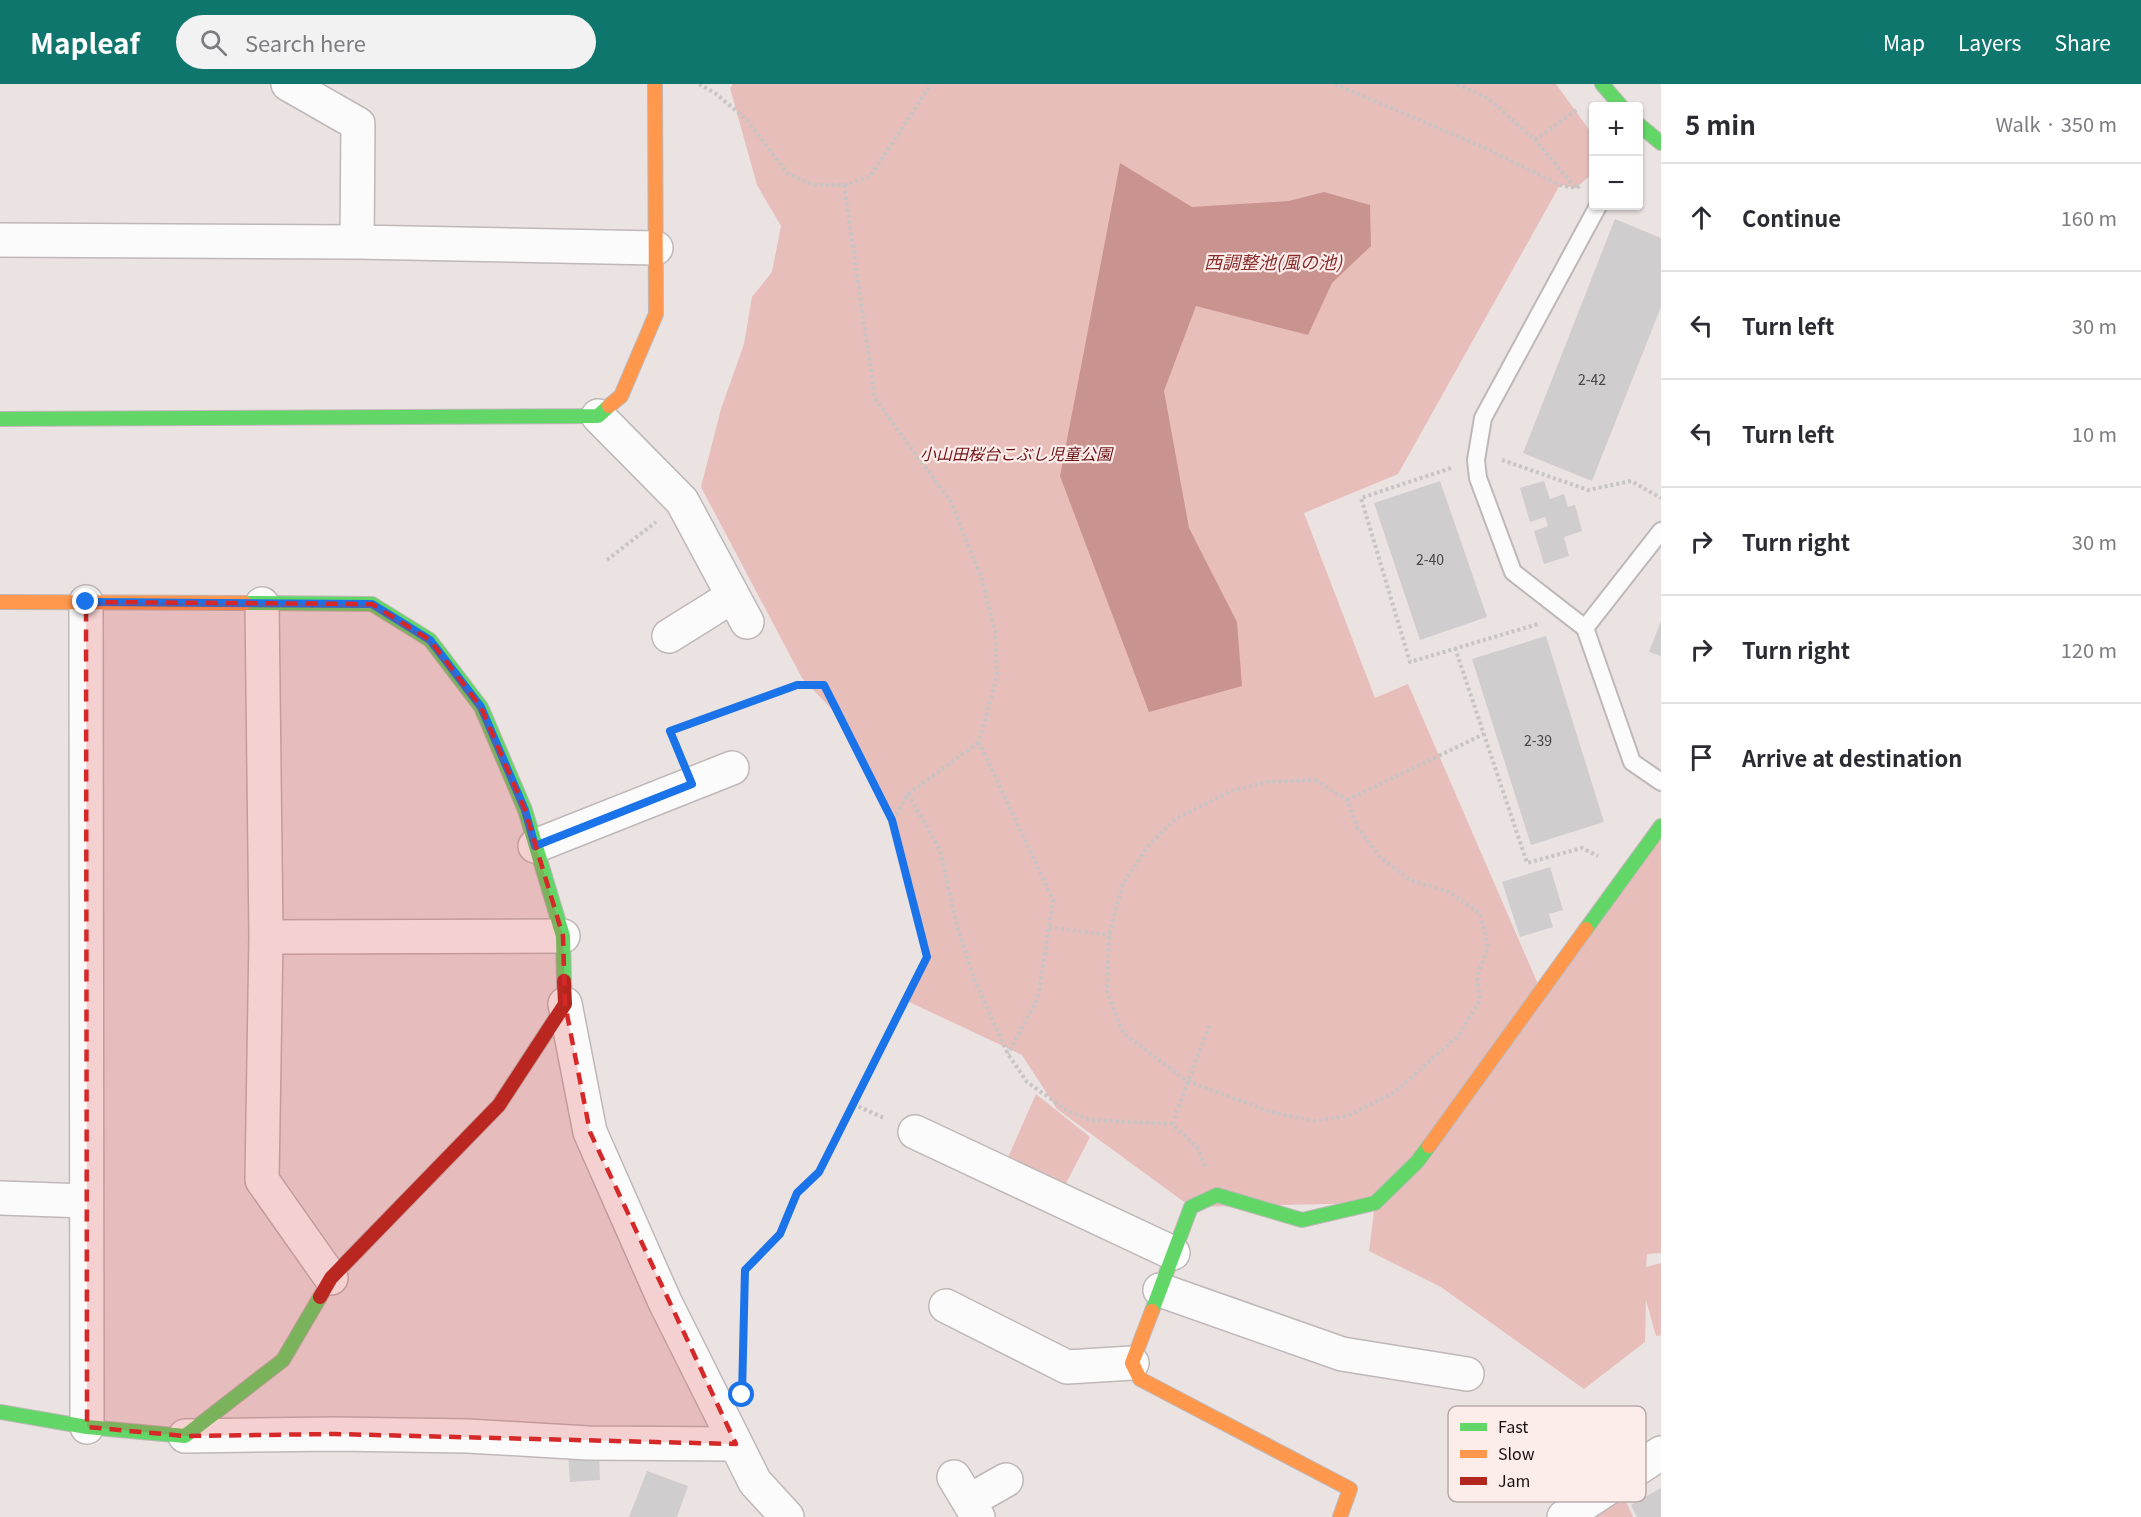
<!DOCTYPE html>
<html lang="en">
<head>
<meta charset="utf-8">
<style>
	body { margin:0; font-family:Georgia,"Noto Sans JP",serif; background:#f2f2f3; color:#2b2b33 }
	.controls { position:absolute; right:18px; top:18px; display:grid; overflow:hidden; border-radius:6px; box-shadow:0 2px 4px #0004 }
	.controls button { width:54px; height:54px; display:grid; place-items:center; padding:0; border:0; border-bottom:2px solid #e1e1e2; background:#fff; color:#2b2b33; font:30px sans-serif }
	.stop { position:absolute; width:18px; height:18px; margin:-14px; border:4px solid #1a73e8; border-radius:50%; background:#fff }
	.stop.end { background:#1a73e8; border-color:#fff; box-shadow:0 2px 6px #0008 }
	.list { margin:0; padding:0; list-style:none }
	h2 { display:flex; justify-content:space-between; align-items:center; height:78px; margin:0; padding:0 24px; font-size:26px }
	h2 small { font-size:20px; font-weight:400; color:#7c7c81 }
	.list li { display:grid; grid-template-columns:39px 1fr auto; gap:18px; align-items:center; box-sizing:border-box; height:108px; padding:0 24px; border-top:2px solid #e1e1e2 }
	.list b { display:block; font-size:22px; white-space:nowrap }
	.list em { font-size:20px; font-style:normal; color:#7c7c81 }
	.icon { flex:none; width:33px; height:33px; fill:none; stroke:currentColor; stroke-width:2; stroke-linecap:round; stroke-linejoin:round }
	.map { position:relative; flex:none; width:1661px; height:1433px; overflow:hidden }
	header { display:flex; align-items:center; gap:36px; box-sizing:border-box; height:84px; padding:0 30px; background:#0f766e; color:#fff }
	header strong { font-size:28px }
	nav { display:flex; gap:33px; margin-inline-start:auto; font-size:21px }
	.search { width:420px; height:54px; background:#f2f2f3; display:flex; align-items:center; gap:15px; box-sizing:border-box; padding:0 21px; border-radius:33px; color:#7c7c81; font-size:22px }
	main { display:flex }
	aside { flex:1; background:#fff }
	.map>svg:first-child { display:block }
</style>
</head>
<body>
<header>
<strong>Mapleaf</strong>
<div class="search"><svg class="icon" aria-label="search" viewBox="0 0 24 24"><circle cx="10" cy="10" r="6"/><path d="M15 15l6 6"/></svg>Search here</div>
<nav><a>Map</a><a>Layers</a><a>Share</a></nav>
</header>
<main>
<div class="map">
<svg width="1661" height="1433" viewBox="0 0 1661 1433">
	<rect width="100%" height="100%" fill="#ebe2e2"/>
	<path fill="#e8bebb" d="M 733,0 L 1556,0 L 1593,51 L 1593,89 L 1576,104 L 1560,101 L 1398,390 L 1304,429 L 1375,614 L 1408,600 L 1541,907 L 1661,742 L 1661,1169 L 1647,1170 L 1646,1183 L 1661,1179 L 1661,1251 L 1656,1252 L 1646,1216 L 1645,1258 L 1584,1305 L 1441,1203 L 1369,1167 L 1375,1119 L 1191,1123 L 1057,1025 L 1022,971 L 905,916 L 927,873 L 892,737 L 842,636 L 802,594 L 701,403 L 721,325 L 744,260 L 752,213 L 772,188 L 781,142 L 757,101 L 730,4 Z
		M 1036,1010 L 1090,1053 L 1059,1113 L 1002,1087 Z
		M 1623,1411 L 1633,1433 L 1590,1433 Z"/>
	<path fill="#c9938f" d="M 1120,79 L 1192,123 L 1289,117 L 1324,108 L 1370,121 L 1371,162 L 1332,199 L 1308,251 L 1196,222 L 1164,307 L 1189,444 L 1237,538 L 1242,602 L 1149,628 L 1060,392 Z"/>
	<path fill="#d0cdcf" d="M 1615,135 L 1661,154 L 1661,223 L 1592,397 L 1523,369 Z
		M 1440,397 L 1487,533 L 1420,556 L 1374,419 Z
		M 1544,397 L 1550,415 L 1564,410 L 1568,423 L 1575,421 L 1582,447 L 1564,453 L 1569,472 L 1544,480 L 1534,447 L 1548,442 L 1545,433 L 1530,438 L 1520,404 Z
		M 1661,537 L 1661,572 L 1649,568 Z
		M 1546,552 L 1604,738 L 1531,761 L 1472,575 Z
		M 1550,783 L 1563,826 L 1549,830 L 1553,843 L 1520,853 L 1502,798 Z
		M 599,1369 L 600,1396 L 570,1398 L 568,1371 Z
		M 647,1387 L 688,1402 L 677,1433 L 629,1433 Z
		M 1661,1404 L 1661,1433 L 1637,1433 L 1631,1421 Z"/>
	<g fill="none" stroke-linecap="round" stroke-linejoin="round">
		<g stroke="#bfb8b8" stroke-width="20">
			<path id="lane" d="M 1598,122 L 1483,334 L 1476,376 L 1478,394 L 1513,488 L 1585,544 L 1632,678 L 1661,698
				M 1585,544 L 1661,447"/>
		</g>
		<g stroke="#bfb8b8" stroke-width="36">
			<path id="street" d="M 288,0 L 358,40 L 357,158
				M 0,156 L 357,158 L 656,164
				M 598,332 L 682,417 L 747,538
				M 86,518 L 87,1343
				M 262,520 L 266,853 L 262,1096 L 331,1194
				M 669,552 L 733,512
				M 535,762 L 732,684
				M 266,853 L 563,852
				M 565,920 L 590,1048 L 665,1218 L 755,1398 L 787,1433
				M 915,1048 L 1173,1169
				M 0,1114 L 86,1117
				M 1160,1206 L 1342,1270 L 1467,1290
				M 946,1222 L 1067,1283 L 1132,1279
				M 185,1352 L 335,1350 L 468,1352 L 588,1359 L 736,1360
				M 954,1393 L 978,1433
				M 969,1417 L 1006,1396
				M 1564,1433 L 1661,1369"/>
		</g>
		<g stroke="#bfb8b8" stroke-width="16">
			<path id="fast" d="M 1602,0 L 1621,22
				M 1638,40 L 1661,59
				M 0,335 L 598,332 L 609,322
				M 245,519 L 372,520 L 430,556 L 481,623 L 525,726 L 563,852 L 564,897
				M 1586,845 L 1661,742
				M 1152,1227 L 1191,1123 L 1217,1111 L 1302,1136 L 1375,1119 L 1417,1078 L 1429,1062
				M 0,1328 L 87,1343 L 185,1352 L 283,1276 L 320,1213"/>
		</g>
		<g stroke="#bfb8b8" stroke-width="16">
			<path id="slow" d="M 609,322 L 621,312 L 656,230 L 655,0
				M 0,518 L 245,519
				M 1429,1062 L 1586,845
				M 1152,1227 L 1132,1279 L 1140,1295 L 1350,1405 L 1340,1433"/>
		</g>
		<g stroke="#bfb8b8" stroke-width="16">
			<path id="jam" d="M 320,1213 L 331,1194 L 499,1021 L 565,920 L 564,897"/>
		</g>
		<path stroke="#c7c5c4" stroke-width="4" stroke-dasharray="3 3" stroke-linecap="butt" d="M 699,0 L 715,9 L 747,36 L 788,90 L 814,101 L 844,101 L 870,93 L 931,0
			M 1335,0 L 1492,67 L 1560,101 L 1576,104 L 1580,102
			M 1457,0 L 1489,15 L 1535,56 L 1575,103
			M 1535,56 L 1578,25
			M 844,101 L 875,315 L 951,418 L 982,496 L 995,547 L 997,592 L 979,658 L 1053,816 L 1038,914 L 1008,970
			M 1502,376 L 1588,406 L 1631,397 L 1661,414
			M 1451,384 L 1361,414 L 1410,578 L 1538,540
			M 607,476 L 656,438
			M 1455,564 L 1527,779 L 1582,764 L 1598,772
			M 679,668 L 670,647 L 797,601 L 824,601 L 892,737 L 927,873 L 819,1088 L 797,1109 L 780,1150 L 745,1186 L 743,1295
			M 1315,696 L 1347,716 L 1357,743 L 1380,773 L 1410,796 L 1447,807 L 1480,829 L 1488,863 L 1477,893 L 1480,916 L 1458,952 L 1395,1008 L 1347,1032 L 1313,1037 L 1271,1028 L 1187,997 L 1124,950 L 1107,908 L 1109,851 L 1122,802 L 1147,763 L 1175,735 L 1231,707 L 1268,698 Z
			M 908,710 L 940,766 L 956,838 L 974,895 L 1008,970 L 1027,998 L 1066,1026 L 1090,1036 L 1172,1040 L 1197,1063 L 1205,1082
			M 1347,716 L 1484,650
			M 893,736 L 908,710 L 979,658
			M 1049,843 L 1109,851
			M 853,1020 L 884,1034
			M 1172,1040 L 1210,940"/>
		<use href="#lane" stroke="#fcfbfb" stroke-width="16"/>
		<use href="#street" stroke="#fcfbfb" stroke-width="33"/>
		<use href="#fast" stroke="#63d668" stroke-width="14"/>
		<use href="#slow" stroke="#ff974d" stroke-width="14"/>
		<use href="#jam" stroke="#b3261e" stroke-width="14"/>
	</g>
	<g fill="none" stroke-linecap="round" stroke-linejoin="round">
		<path stroke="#1a73e8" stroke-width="8" d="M 86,518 L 372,520 L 430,556 L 481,623 L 525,726 L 535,762 L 692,700 L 670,647 L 797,601 L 824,601 L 892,736 L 927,873 L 819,1088 L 797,1109 L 780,1150 L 745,1186 L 742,1311"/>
	</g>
	<path fill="#d62828" fill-opacity="0.2" stroke="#d62828" stroke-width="4.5" stroke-dasharray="12 8" stroke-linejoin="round" d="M 86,518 L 372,520 L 430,556 L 481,623 L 525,726 L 563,852 L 565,920 L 590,1048 L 736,1360 L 335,1350 L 185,1352 L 87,1343 Z"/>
	<g text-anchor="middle" stroke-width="4.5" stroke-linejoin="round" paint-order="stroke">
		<g font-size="14" fill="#484343">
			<text x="1592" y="301">2-42</text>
			<text x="1430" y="481">2-40</text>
			<text x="1538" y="662">2-39</text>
		</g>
		<g font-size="16" font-style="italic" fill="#6d1115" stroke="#fcedeb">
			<text x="1016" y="376">小山田桜台こぶし児童公園</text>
		</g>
		<g font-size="18" font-style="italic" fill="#882d2c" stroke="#fcedeb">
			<text x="1273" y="185">西調整池(風の池)</text>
		</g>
	</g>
	<rect x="1448" y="1322" width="198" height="96" rx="9" fill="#fcedeb" stroke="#b7aba9" stroke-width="1.5"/>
	<rect x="1460" y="1339" width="27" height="8" fill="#63d668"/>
	<rect x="1460" y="1366" width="27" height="8" fill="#ff974d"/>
	<rect x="1460" y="1393" width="27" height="8" fill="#b3261e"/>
	<g font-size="16" fill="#161110">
		<text x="1498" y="1349">Fast</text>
		<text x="1498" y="1376">Slow</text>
		<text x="1498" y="1403">Jam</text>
	</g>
</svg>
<div class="controls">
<button>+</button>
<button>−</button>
</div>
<div class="stop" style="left:742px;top:1311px"></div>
<div class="stop end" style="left:86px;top:518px"></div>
</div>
<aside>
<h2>5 min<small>Walk · 350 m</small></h2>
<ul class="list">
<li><svg class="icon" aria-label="ahead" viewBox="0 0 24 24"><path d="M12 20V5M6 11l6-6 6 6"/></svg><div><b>Continue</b></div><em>160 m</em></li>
<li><svg class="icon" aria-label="left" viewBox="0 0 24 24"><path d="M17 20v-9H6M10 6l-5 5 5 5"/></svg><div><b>Turn left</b></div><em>30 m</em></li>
<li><svg class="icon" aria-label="left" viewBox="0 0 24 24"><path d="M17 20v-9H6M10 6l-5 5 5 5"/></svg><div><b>Turn left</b></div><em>10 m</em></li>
<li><svg class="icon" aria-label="right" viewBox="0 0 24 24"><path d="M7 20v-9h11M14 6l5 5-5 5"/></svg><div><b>Turn right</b></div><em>30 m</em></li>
<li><svg class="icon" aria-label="right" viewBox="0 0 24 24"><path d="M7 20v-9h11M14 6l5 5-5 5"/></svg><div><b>Turn right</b></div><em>120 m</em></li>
<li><svg class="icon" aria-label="arrive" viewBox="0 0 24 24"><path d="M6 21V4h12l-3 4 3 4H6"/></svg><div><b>Arrive at destination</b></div></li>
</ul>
</aside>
</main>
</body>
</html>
